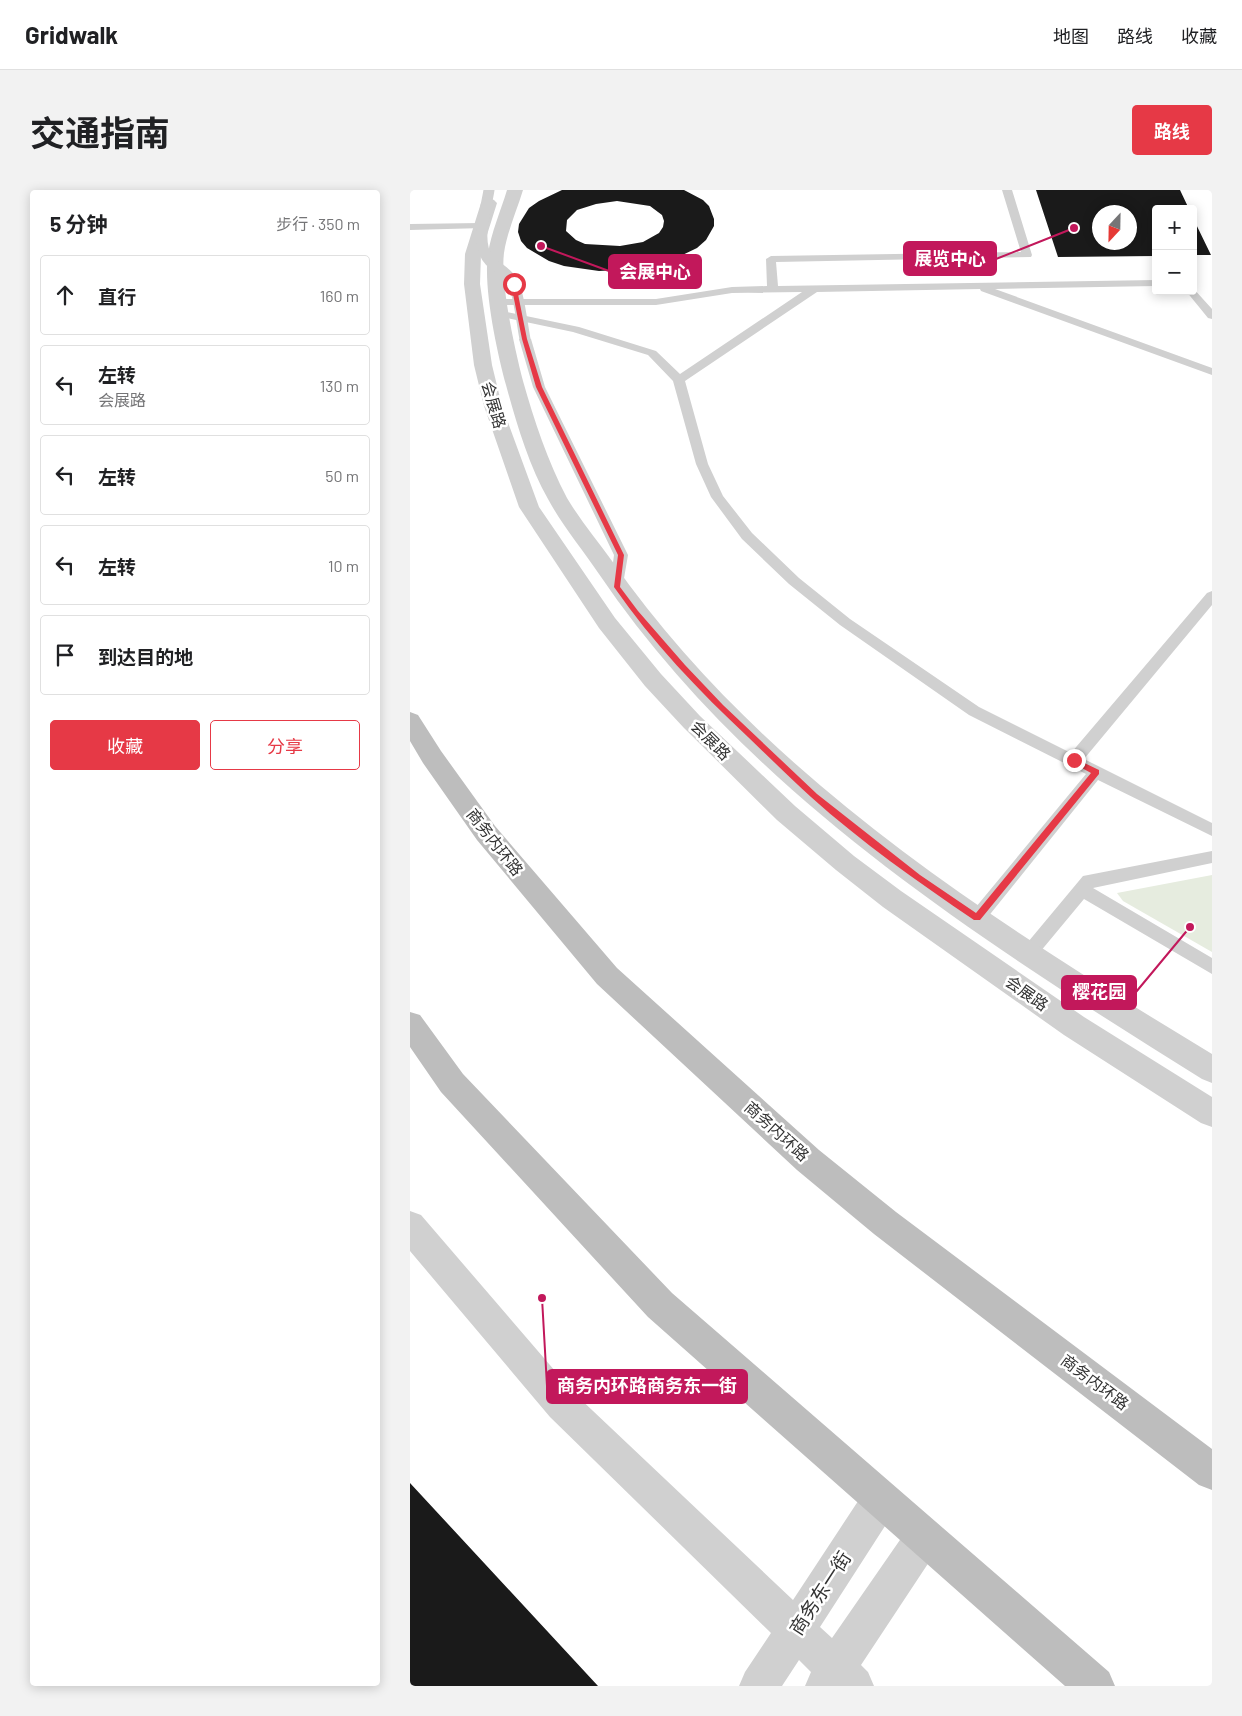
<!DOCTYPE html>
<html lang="zh">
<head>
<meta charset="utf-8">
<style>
	body { margin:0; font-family:Barlow,"Noto Sans SC",sans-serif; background:#f2f2f2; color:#202124 }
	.controls { position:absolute; right:15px; top:15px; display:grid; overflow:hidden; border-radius:5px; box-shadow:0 2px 12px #0003 }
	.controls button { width:45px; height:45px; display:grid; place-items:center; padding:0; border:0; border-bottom:1px solid #e0e0e0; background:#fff; color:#202124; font:25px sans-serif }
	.compass { position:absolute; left:682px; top:15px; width:45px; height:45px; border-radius:50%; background:#fff; box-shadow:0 2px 12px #0003; rotate:202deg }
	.stop { position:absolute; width:15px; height:15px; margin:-11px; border:4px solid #e63946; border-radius:50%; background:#fff }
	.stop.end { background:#e63946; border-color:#fff; box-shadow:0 1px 5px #0008 }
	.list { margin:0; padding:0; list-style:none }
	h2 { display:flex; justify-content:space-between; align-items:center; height:65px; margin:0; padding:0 20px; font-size:21px }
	h2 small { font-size:16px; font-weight:400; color:#757577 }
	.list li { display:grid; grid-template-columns:32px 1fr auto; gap:15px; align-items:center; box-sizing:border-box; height:80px; margin:0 10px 10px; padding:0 10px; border:1px solid #e0e0e0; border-radius:5px }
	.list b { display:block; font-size:19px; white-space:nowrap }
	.list p { margin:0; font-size:16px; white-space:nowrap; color:#757577 }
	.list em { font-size:16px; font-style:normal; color:#757577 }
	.actions { display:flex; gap:10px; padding:15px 20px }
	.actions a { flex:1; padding:11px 0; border:1px solid #e63946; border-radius:5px; text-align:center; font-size:18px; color:#e63946 }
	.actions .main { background:#e63946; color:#fff }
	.icon { flex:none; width:28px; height:28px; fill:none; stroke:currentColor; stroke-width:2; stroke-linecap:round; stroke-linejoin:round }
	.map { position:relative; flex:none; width:802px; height:1496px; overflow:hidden; border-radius:5px }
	header { display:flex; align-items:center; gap:30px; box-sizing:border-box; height:70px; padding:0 25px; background:#fff; border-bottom:1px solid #e0e0e0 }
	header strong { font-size:24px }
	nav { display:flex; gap:28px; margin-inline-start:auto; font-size:18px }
	.intro { display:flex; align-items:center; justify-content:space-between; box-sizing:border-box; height:120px; padding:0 30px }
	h1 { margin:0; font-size:35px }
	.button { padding:12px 22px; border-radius:5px; background:#e63946; color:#fff; font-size:18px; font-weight:700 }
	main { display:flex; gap:30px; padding:0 30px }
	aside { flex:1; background:#fff; border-radius:5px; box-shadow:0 2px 12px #0003 }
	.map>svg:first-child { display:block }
</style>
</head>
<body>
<header>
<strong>Gridwalk</strong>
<nav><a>地图</a><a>路线</a><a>收藏</a></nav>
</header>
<div class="intro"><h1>交通指南</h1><a class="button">路线</a></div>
<main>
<aside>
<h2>5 分钟<small>步行 · 350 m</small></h2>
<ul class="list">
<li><svg class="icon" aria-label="ahead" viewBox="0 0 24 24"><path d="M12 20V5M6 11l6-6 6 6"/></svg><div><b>直行</b></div><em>160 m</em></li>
<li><svg class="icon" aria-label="left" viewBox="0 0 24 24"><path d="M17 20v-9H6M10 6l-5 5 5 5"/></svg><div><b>左转</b><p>会展路</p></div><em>130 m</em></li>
<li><svg class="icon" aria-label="left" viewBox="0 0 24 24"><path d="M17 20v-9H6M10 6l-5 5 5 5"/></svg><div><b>左转</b></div><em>50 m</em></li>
<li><svg class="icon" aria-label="left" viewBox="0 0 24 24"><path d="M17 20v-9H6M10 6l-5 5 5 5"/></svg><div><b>左转</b></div><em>10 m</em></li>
<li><svg class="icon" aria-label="arrive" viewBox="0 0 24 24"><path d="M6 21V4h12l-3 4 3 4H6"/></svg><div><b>到达目的地</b></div></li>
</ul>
<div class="actions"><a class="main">收藏</a><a>分享</a></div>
</aside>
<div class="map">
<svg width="802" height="1496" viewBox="0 0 802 1496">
	<rect width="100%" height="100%" fill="#fff"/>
	<path fill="#e6ecdf" d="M 802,685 L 802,762 L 713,711 L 707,703 Z"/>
	<path fill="#1a1a1a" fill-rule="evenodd" d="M 152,0 L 274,0 L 293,10 L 299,16 L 304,29 L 304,36 L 296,50 L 287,58 L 260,71 L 244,75 L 226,79 L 189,81 L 154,76 L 139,71 L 117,58 L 111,51 L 108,42 L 109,34 L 119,18 L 129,11 ZM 207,11 L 240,16 L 252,25 L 254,31 L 253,37 L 249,43 L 233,52 L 210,56 L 175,54 L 166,50 L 156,41 L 157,30 L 167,20 L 186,14 Z
		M 626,0 L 770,0 L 779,19 L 746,19 L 746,66 L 648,67 ZM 690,22 L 720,22 L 720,52 L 690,52 Z
		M 783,28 L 801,65 L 783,65 Z
		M 0,1293 L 188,1496 L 0,1496 Z"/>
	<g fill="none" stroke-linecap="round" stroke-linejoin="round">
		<path fill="#d0d0d0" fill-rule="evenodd" d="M 592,0 L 602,0 L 622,65 L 621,67 L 366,72 L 368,96 L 746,90 L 746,96 L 585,99 L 802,178 L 802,185 L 571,101 L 570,99 L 407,102 L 275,191 L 298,274 L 313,306 L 342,343 L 389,388 L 440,429 L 569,517 L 661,563 L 797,403 L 802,401 L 802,415 L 674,569 L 802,633 L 802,646 L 688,590 L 573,733 L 567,735 L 561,733 L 558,728 L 561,723 L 676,584 L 559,525 L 430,435 L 379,394 L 332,349 L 301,307 L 286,274 L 263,191 L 238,165 L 163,142 L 92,127 L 87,124 L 92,121 L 169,137 L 246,161 L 270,184 L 392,102 L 322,103 L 246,115 L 90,115 L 85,112 L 90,109 L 246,109 L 322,97 L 357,96 L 356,69 L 361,66 L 611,62 Z
			M 70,33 L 75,36 L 74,38 L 0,40 L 0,34 Z
			M 783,98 L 802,119 L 802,129 L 798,128 L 776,101 L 783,101 Z
			M 115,146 L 121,149 L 135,197 L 218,365 L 212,400 L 202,400 L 200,397 L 204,365 L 123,197 L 109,149 Z
			M 802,661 L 802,673 L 683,698 L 802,768 L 802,784 L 674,709 L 625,768 L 619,770 L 613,768 L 610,763 L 613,758 L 673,686 Z"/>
		<path fill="#d0d0d0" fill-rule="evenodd" d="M 97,0 L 113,0 C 107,20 97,42 94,63 C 90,93 105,160 113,191 C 124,230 138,272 157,308 C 170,330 187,350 202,371 C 353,587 581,730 802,864 L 802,893 L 792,889 C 570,750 338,604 189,384 C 172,359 152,335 138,309 C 119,276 106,232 96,195 C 87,162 73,97 78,64 C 81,43 91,20 97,0 Z
			M 79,8 L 84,10 L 87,13 L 71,64 L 70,94 L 82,175 L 92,216 L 129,317 L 205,428 L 251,484 L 290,526 L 385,616 L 444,666 L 491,701 L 674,827 L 802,907 L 802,937 L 791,933 L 654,845 L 473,717 L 426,680 L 367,630 L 274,538 L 235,496 L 189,438 L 109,317 L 74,216 L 64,175 L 54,94 L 55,64 L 71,13 L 74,10 Z
			M 0,1021 L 11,1025 L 164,1203 L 383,1410 L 458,1296 L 471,1291 L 484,1296 L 489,1309 L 484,1322 L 410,1437 L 422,1448 L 501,1334 L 514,1328 L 527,1334 L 533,1347 L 527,1360 L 451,1475 L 458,1482 L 464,1496 L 395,1496 L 401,1482 L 389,1470 L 372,1496 L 329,1496 L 335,1482 L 361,1443 L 140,1227 L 0,1061 Z"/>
		<path fill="#bdbdbd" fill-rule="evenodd" d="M 0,522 L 8,525 L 31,561 L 85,636 L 207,778 L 409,960 L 486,1022 L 802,1259 L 802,1300 L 789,1295 L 464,1044 L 387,980 L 187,794 L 67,650 L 13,573 L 0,551 Z
			M 0,822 L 10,825 L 53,884 L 262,1103 L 699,1482 L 705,1496 L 655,1496 L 238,1127 L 31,902 L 0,857 Z"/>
		<path stroke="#d0d0d0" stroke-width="11" d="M 79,0 C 76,20 64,55 80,71 C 88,79 98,83 103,92 C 109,104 112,134 115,149"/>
	</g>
	<path fill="#e63946" d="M 104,92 L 106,94 L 117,149 L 132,197 L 214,365 L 210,397 L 228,421 L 275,475 L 313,515 L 407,604 L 510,685 L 566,723 L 681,583 L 661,572 L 661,569 L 666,569 L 689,580 L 689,584 L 570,730 L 564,730 C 508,692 451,652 401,607 C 379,587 359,567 338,547 C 289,501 242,452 204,397 L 208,365 L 126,197 L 112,149 L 101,94 Z"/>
	<g text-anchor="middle" stroke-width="5" stroke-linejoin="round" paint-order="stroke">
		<g font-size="16" fill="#333" stroke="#fff">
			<text transform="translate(84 215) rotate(74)" y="6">会展路</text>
			<text transform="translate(301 550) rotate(45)" y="6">会展路</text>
			<text transform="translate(85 652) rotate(52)" y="6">商务内环路</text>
			<text transform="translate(617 803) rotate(35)" y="6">会展路</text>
			<text transform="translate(367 941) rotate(42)" y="6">商务内环路</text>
			<text transform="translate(685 1192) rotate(37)" y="6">商务内环路</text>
		</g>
		<g font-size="19" fill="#333" stroke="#fff">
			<text transform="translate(410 1403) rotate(-57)" y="7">商务东一街</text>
		</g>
	</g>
	<path fill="none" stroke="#c2185b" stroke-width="2" d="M664 38L586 69M131 56L199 81M780 737L726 802M132 1108L137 1196"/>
	<g fill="#c2185b" stroke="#fff" stroke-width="2">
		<circle cx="664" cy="38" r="5"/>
		<circle cx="131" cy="56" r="5"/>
		<circle cx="780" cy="737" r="5"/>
		<circle cx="132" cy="1108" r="5"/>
	</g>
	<g fill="#c2185b" stroke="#c2185b" stroke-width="2">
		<rect x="494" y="52" width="92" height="33" rx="5"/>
		<rect x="199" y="65" width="92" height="33" rx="5"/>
		<rect x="652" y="786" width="74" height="33" rx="5"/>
		<rect x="137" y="1180" width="200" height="33" rx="5"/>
	</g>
	<g font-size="18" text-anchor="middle" font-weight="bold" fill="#fff">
		<text x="540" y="75">展览中心</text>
		<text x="245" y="88">会展中心</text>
		<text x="689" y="808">樱花园</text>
		<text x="237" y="1202">商务内环路商务东一街</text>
	</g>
</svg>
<div class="controls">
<button>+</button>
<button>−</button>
</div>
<svg class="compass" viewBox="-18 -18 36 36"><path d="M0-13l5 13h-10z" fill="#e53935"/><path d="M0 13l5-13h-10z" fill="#757577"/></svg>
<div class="stop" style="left:104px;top:94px"></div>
<div class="stop end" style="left:664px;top:570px"></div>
</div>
</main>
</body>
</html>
